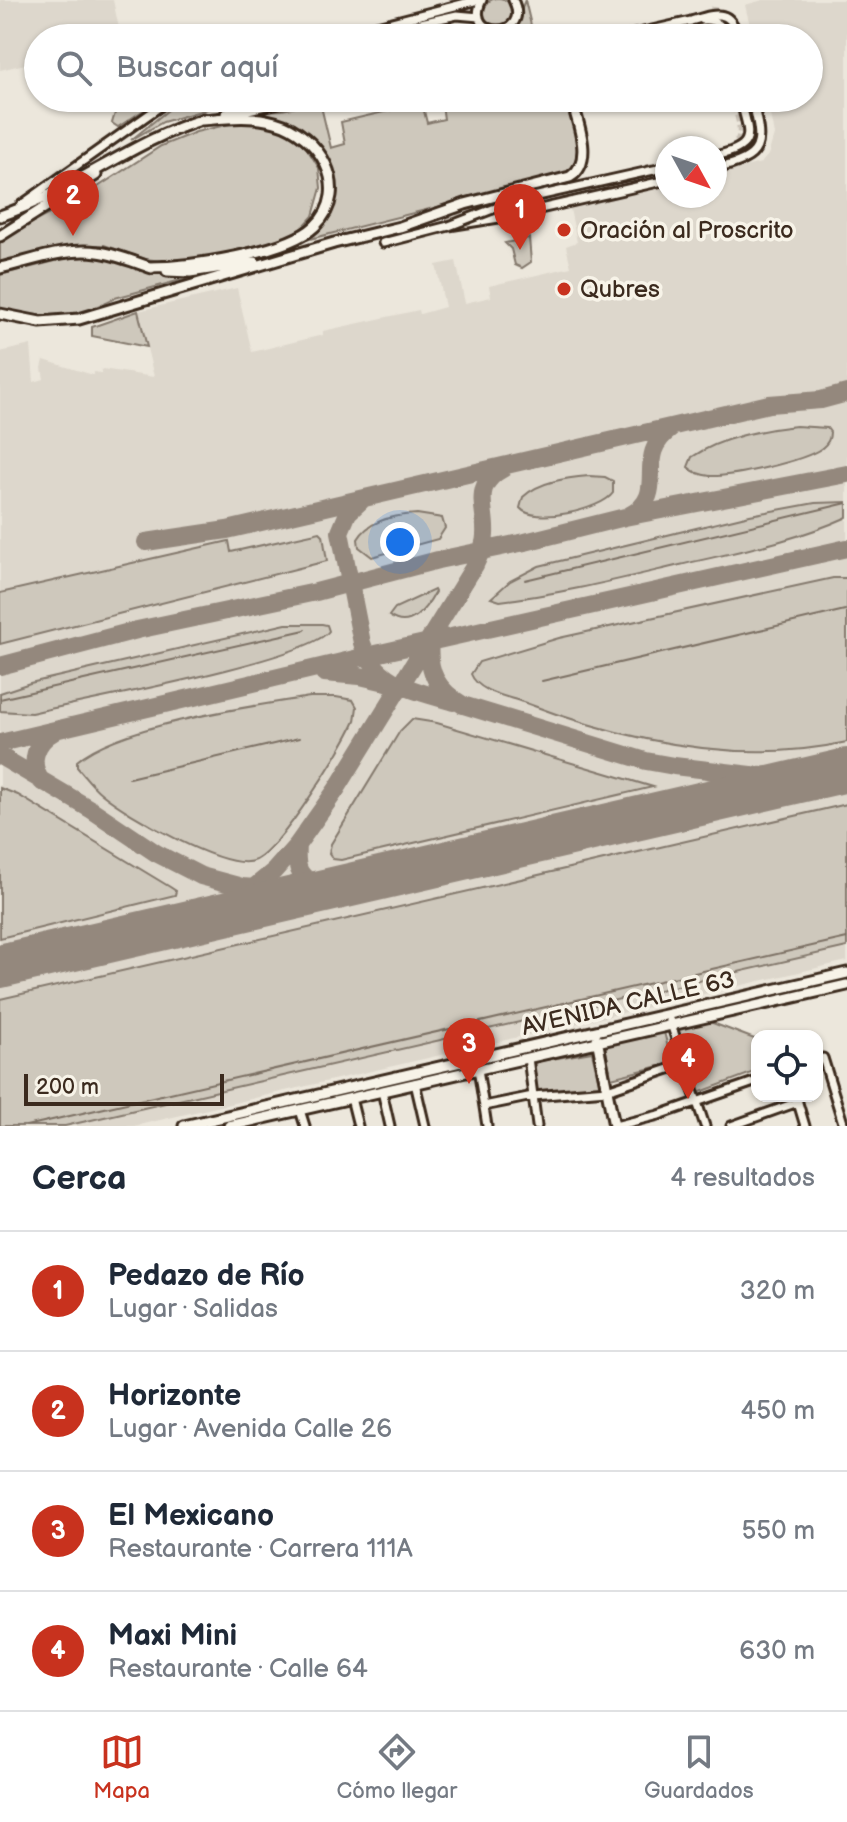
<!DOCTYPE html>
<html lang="es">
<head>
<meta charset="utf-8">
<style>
	body { margin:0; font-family:"Balsamiq Sans",sans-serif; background:#f2f2f3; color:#1f2937 }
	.controls { position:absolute; right:24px; bottom:24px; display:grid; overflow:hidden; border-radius:16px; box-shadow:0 2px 6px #0004 }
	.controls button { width:72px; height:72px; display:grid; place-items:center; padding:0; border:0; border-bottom:2px solid #e0e1e3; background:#fff; color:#1f2937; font:40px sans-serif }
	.compass { position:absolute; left:655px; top:136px; width:72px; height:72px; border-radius:50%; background:#fff; box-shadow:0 2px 6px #0004; rotate:130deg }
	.scale { position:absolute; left:24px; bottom:20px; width:200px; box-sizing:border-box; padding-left:8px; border:4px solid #3b2a1e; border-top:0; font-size:22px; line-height:28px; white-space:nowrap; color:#3b2a1e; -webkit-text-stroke:6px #f7f3e8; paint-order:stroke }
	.you { position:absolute; left:400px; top:542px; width:28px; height:28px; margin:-20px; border:6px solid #fff; border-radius:50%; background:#1a73e8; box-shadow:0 0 0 12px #1a73e833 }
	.badge { display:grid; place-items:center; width:52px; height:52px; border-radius:50%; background:#c8321e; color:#fff; font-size:26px; font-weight:700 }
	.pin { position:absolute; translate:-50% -66px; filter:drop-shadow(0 2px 4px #0008) }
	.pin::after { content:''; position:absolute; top:42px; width:28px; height:24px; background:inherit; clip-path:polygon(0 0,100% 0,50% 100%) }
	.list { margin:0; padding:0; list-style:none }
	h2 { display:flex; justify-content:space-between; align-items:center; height:104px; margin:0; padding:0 32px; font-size:34px }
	h2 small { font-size:26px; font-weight:400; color:#747a83 }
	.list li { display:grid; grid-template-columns:52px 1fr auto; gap:24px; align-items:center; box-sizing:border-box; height:120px; padding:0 32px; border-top:2px solid #e0e1e3 }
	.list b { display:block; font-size:30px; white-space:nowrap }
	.list p { margin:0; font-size:26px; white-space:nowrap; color:#747a83 }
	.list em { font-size:26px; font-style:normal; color:#747a83 }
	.icon { flex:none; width:44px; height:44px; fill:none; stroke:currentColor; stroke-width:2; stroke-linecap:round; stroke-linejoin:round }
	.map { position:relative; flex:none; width:847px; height:1126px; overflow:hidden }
	.search { position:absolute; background:#fff; box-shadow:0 2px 6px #0004; left:24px; right:24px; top:24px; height:88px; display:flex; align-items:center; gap:20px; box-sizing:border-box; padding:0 28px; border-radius:44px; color:#747a83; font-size:30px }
	.sheet { height:584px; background:#fff }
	nav { display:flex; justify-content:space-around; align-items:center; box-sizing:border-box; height:112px; border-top:2px solid #e0e1e3; background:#fff; font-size:22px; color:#747a83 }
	nav a { display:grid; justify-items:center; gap:4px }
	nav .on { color:#c8321e }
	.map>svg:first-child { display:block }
</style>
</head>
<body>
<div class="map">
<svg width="847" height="1126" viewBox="0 0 847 1126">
	<rect width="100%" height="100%" fill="#ece7dc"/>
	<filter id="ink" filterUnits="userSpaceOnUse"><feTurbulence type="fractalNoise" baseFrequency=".0125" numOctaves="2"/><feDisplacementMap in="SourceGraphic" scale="16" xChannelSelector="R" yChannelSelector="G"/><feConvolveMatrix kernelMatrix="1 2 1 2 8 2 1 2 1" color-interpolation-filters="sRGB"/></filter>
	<g filter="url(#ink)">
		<path fill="#ddd7cc" d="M 0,0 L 113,0 L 121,38 L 38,38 L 38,61 L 0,70 Z
			M 763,0 L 847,0 L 847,961 L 134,1126 L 0,1126 L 0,352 L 31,345 L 34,382 L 44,379 L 42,368 L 44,360 L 93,375 L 94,372 L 101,373 L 102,369 L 154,377 L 138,311 L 237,288 L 252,352 L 323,335 L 323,331 L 419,310 L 420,314 L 445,307 L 436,265 L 456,261 L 465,303 L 491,297 L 489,286 L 571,267 L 566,246 L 577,242 L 570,209 L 667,185 L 667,196 L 715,196 L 715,174 L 761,163 L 768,155 L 774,135 L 767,98 L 809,98 L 809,38 L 753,38 L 745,5 Z"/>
		<path fill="#cec8bc" stroke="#84796d" stroke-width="2" d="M484 12a14 14 0 1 1 28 0a14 14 0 1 1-28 0Z
			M 525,0 L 534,38 L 491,38 L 491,36 C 523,40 516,19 525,0 Z
			M 107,98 L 162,98 L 118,127 L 112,123 L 115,113 L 109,108 Z
			M 183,98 L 217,98 L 218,106 L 163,122 L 131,140 Z
			M 441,98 L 500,98 L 501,101 L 513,98 L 566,98 C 571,124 586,150 570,173 L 533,183 L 302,241 L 319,227 L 334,180 L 329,161 L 319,144 L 291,124 L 272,116 L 238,112 L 282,110 L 320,102 L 331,148 L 345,144 L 341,122 L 422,103 L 427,123 L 444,119 Z
			M 243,121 L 266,123 L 286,131 L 306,147 L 319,168 L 321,188 L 313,216 L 303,227 L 283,240 L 179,263 L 145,259 L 104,245 L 74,245 L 0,262 L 0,240 L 87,194 L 161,146 L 196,132 Z
			M 529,238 L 531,262 L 522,268 L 515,265 L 511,249 L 505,243 Z
			M 83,254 L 100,255 L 165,274 L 192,277 L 115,298 L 85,312 L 59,318 L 0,310 L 0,275 Z
			M 138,311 L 147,347 L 92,336 L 92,327 Z
			M 796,426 L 827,428 L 830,432 C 830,439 828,443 822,448 C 805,461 732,477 710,476 C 701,475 694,473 688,467 L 692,457 C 722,437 761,430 796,426 Z
			M 589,476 L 605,477 L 613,481 L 613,493 C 601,510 534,525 520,508 L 523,497 C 540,481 567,478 589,476 Z
			M 847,502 L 847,517 L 845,518 C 792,542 735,552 680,565 C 620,579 561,594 500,601 L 491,598 L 510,581 L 539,566 L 750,515 L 815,503 Z
			M 417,514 L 442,518 L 445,528 L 438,539 L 372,557 L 359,547 L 358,539 C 369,520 396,515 417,514 Z
			M 320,532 L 323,535 L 327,561 L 0,644 L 0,593 L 229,541 L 231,552 Z
			M 833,578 L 847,578 L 847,742 C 739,766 625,741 523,702 C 506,696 478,692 471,674 L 479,662 L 559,638 Z
			M 434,590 L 435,592 C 426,609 410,631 389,616 L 395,608 Z
			M 286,624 L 322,624 L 327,625 L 329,631 C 308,660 78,702 31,713 L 0,711 L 0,693 L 30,683 Z
			M 310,697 L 336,697 L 353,700 L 357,707 L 355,721 C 343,749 281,847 256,860 C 228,874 125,813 102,794 C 92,786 85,776 77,767 L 77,761 C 118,725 252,706 310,697 Z
			M 412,719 L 437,723 L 653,787 L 341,860 L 333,859 L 329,853 L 331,844 L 400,731 Z
			M 0,788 L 18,795 L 170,887 L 176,891 L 175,895 L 0,938 Z
			M 847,804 L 847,947 L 65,1126 L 0,1126 L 0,999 Z
			M 710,1022 L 757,1040 L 757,1071 L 698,1093 L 677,1029 Z
			M 664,1032 L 672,1063 L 611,1078 L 605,1045 Z
			M 592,1052 L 600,1086 L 537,1091 L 534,1062 Z"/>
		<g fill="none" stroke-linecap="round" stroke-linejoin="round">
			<path stroke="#7c7064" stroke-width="2" d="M 525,580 L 847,503
				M 542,681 L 845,610
				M 0,699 L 305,630
				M 129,778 L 299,738
				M 26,1126 L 847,938"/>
			<path stroke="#94887d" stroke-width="18" d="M 361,501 L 348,513 L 340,532 L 362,643 C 376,685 415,690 453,702
				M 630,515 C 671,493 631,457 671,429
				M 146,542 L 227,530 L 769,404 L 821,400 L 847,393
				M 430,642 C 427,672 437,690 463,705 L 646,761 L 674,766 L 760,776 L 847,768
				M 0,666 L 137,630 L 316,592 L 438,560 L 525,542 L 625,517 L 847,474
				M 324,673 L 360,676 L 390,683
				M 0,743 L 367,656 L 847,548
				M 0,756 L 92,810 L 156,853 L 201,876 L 242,887 L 315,893
				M 42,782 C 28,763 35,742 55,731
				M 297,845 C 295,875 301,876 324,891
				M 175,926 L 252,889 L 274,871 L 297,845 L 336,790 L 475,565 C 479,556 485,546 485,535 C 487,507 470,486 504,468"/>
			<path stroke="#94887d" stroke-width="44" d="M 0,966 L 847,770"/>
			<path stroke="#c9c1b6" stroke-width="7" stroke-dasharray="7 3.5" stroke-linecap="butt" d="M 710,10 L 722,12 L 729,18
				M 716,21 L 720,38
				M 729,149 C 749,139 737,116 733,98
				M 715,160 C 735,155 755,151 750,126
				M 646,168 L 667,163
				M 446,218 L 517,197"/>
			<g stroke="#3b2a1e" stroke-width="13">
				<path id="minor" d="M 482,0 C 462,40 533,40 513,0
					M 330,38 L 478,0
					M 354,38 L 457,15 L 479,17
					M 482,38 L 485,26
					M 617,38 L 691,21
					M 224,98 L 227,105 L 236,111
					M 715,156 C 759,146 749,135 740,98
					M 715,169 C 767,157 763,145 752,98
					M 21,205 L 172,98
					M 383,243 L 449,226 L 505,217 L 667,180
					M 670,1021 L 705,1126
					M 528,1058 L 537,1126
					M 817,1060 L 823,1058 L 844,1126
					M 478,1069 L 487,1126
					M 415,1083 L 425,1126
					M 382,1091 L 390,1126
					M 796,1096 L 805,1126
					M 351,1098 L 358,1126
					M 484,1106 L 533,1096 L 607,1090 L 684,1064
					M 300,1110 L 305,1126
					M 615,1126 L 659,1115 L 757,1081
					M 731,1126 L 798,1102"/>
			</g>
			<g stroke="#3b2a1e" stroke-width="15">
				<path id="major" d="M 226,114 L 297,98
					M 0,216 C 72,192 131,141 204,119
					M 0,236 L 96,175
					M 149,267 C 188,267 287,253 315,226 C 353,189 319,134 275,122 C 251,115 227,118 202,120
					M 0,268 C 31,261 66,247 98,252 C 116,254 134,262 152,268
					M 167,271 L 190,272 L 255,262
					M 0,314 L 40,322 L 79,319 L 334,243 L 400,227 L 465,204 L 570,177 C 595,162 577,121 571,98
					M 597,1039 L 614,1126
					M 184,1126 L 847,973
					M 229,1126 L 847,985"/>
			</g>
			<use href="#minor" stroke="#f7f3e8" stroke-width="7"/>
			<use href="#major" stroke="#f7f3e8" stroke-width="9"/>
			<g stroke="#3b2a1e" stroke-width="13" stroke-linecap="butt">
				<path id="minor-bridge" d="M 703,20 C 716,19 723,25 727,38
					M 691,21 C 715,14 731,7 738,38
					M 449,226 L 511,202 L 667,167"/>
			</g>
			<use href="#minor-bridge" stroke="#f7f3e8" stroke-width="7"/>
		</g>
	</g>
	<g fill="#c8321e" stroke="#f7f3e8" stroke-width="3">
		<circle cx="564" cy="230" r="8"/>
		<circle cx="564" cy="289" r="8"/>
	</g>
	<g text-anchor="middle" stroke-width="7" stroke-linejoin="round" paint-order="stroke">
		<g font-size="24" fill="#3b2a1e" stroke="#f7f3e8" text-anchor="start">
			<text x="580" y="238">Oración al Proscrito</text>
			<text x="580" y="297">Qubres</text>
		</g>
		<g font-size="24" fill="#3b2a1e" stroke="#f7f3e8">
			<text transform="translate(628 1003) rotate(-13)" y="8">AVENIDA CALLE 63</text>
		</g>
	</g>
</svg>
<div class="controls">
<button><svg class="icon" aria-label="locate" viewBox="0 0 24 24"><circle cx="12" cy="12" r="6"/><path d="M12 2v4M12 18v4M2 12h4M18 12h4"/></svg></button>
</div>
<svg class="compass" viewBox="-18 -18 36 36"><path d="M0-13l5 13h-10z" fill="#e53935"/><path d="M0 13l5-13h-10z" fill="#747a83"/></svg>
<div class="scale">200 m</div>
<div class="you"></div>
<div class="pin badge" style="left:520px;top:250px">1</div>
<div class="pin badge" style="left:73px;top:236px">2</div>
<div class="pin badge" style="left:469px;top:1084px">3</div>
<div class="pin badge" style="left:688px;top:1099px">4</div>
<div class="search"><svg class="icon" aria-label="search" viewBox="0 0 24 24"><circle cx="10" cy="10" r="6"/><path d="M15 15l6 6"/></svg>Buscar aquí</div>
</div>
<section class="sheet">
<h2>Cerca<small>4 resultados</small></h2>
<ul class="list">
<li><span class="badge">1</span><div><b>Pedazo de Río</b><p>Lugar · Salidas</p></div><em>320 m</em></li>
<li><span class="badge">2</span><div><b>Horizonte</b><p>Lugar · Avenida Calle 26</p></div><em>450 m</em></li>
<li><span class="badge">3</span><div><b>El Mexicano</b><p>Restaurante · Carrera 111A</p></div><em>550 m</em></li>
<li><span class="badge">4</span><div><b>Maxi Mini</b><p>Restaurante · Calle 64</p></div><em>630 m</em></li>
</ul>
</section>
<nav>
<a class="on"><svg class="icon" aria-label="map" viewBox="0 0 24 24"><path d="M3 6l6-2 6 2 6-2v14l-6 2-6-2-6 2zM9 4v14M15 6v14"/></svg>Mapa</a>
<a><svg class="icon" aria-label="directions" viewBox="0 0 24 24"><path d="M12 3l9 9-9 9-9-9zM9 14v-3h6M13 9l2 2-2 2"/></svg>Cómo llegar</a>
<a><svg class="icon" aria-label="saved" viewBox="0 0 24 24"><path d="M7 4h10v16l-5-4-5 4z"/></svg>Guardados</a>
</nav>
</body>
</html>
